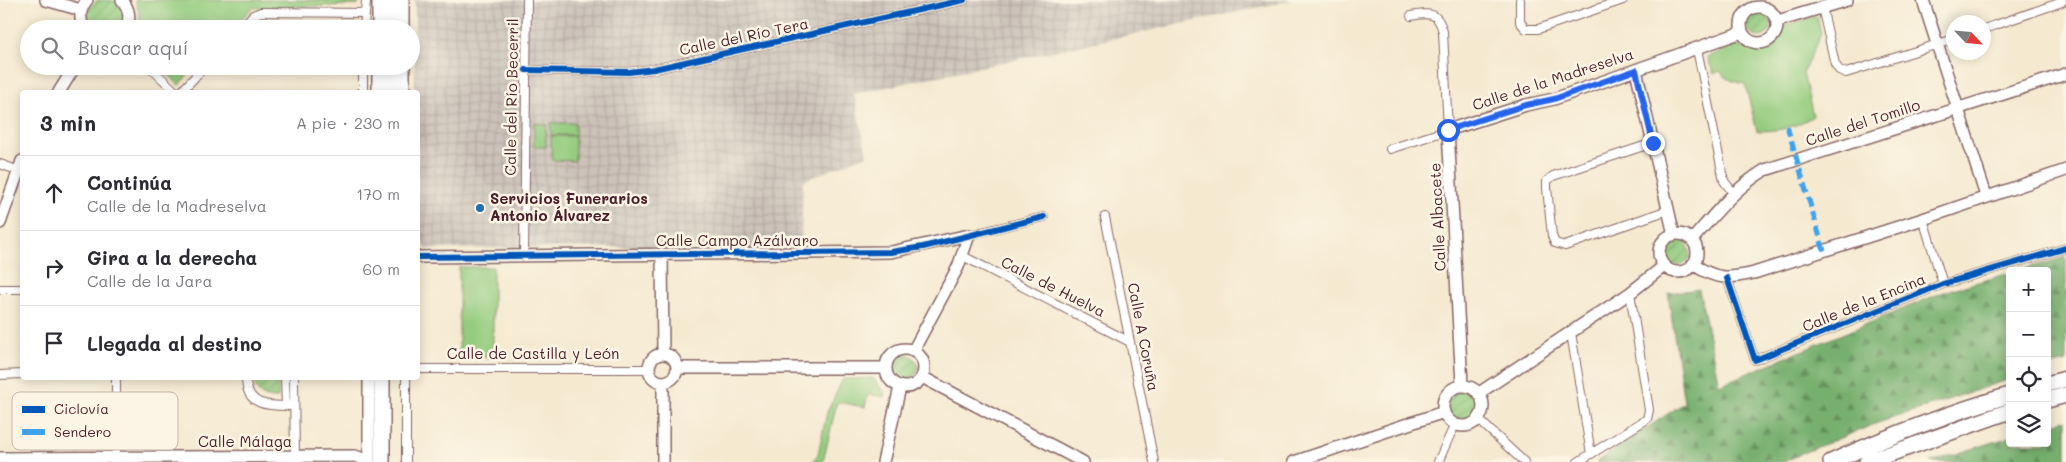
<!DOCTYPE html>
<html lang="es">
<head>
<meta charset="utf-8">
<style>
	body { margin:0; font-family:Mali,sans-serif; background:#f7f7f7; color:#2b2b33 }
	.controls { position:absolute; right:15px; bottom:15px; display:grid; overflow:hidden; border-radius:5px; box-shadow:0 2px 12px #0003 }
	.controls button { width:45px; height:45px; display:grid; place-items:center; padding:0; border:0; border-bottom:1px solid #e1e1e2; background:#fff; color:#2b2b33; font:25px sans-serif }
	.compass { position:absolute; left:1946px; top:15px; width:45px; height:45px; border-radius:50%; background:#fff; box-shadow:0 2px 12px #0003; rotate:116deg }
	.stop { position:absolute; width:15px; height:15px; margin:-11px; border:4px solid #2563eb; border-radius:50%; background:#fff }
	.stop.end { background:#2563eb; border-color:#fff; box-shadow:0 1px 5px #0008 }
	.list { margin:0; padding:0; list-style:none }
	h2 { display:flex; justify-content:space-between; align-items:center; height:65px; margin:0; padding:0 20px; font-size:21px }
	h2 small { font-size:16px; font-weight:400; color:#7c7c81 }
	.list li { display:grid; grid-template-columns:32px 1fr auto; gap:15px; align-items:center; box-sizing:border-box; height:75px; padding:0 20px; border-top:1px solid #e1e1e2 }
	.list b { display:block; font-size:19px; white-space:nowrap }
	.list p { margin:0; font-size:16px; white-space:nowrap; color:#7c7c81 }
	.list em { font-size:16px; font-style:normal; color:#7c7c81 }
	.icon { flex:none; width:28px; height:28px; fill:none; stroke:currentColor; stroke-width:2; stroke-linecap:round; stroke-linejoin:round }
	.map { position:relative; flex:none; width:2066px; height:462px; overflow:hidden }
	.search { position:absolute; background:#fff; box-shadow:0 2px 12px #0003; left:20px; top:20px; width:400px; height:55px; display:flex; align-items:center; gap:12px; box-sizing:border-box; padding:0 18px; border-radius:28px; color:#7c7c81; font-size:19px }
	.panel { position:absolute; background:#fff; box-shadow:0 2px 12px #0003; left:20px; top:90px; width:400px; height:290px; border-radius:5px }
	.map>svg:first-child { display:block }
</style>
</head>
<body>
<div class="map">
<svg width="2066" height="462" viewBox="0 0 2066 462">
	<defs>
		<pattern id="industrial-grid" width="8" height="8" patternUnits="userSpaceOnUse" patternTransform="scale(1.25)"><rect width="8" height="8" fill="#ccc2b9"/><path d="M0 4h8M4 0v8" fill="none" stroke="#b1a69f"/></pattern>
		<pattern id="forest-firs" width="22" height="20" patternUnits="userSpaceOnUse" patternTransform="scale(1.25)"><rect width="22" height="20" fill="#77b06e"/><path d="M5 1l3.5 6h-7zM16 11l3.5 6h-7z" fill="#648f5b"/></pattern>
		<pattern id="garden-furrows" width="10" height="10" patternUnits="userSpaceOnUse" patternTransform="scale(1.25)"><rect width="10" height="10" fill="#94cc7f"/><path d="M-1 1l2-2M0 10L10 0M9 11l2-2" fill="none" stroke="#81af6e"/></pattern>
	</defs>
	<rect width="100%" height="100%" fill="#fcf5e5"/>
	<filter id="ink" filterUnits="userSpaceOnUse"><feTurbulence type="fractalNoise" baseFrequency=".02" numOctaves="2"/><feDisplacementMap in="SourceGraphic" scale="10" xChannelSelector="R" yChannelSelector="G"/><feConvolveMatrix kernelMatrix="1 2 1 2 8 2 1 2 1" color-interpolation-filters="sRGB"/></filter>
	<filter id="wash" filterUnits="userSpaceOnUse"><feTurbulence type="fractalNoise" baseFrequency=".0096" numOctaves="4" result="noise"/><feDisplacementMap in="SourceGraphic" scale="20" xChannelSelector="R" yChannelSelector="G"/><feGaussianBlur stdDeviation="1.12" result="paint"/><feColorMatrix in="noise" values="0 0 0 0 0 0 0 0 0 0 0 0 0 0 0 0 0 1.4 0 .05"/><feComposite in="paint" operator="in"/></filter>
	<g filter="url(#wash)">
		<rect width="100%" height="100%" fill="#f5e9d0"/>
		<path fill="url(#industrial-grid)" d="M 415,0 L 1293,0 L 854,94 L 867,155 L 803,181 L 801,246 L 427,249 L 418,238 L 418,92 L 415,92 Z"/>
		<path fill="url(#forest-firs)" stroke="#60684c" d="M 2066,257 L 2066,362 L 2047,367 L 2047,271 L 2017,271 Z
			M 2010,273 L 2010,379 L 1875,424 L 1800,454 L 1784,462 L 1596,462 L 1684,403 L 1668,293 L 1699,289 L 1719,385 L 1946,291 Z
			M 2066,420 L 2066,462 L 1930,462 L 2010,437 L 2010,443 L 2047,443 L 2047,426 Z"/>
		<path fill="#94cc7f" stroke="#6f7655" d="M 135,0 L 359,0 L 358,5 L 252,8 L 232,29 L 137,29 L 140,16 Z
			M 1817,16 L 1821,33 L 1803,73 L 1813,116 C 1793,128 1781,131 1757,131 L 1745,84 C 1734,82 1727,80 1720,71 L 1714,74 L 1707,57 L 1738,45 C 1748,51 1767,55 1775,44 C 1779,39 1781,31 1783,26 Z
			M 159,66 L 196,66 L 179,85 Z
			M 534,123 L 546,124 L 546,147 L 534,147 Z
			M 551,123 L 575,123 L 575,135 L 551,135 Z
			M 551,136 L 575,136 L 575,161 L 552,160 Z
			M 459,267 L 493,267 L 493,357 L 459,358 Z
			M 873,378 L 884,392 L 885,397 L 868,394 L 865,407 L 837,402 L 823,462 L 813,462 L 818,454 L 827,412 L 843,379 Z"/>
		<path fill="url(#garden-furrows)" stroke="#6f7655" d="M 98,0 C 103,0 110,0 114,1 C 125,6 125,21 119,29 L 92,29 C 84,18 87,7 98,0 Z
			M1747 25a12 12 0 1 1 24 0a12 12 0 1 1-24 0Z
			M1666 253a12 12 0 1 1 24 0a12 12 0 1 1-24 0Z
			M890 368a14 14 0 1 1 28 0a14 14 0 1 1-28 0Z
			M 254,378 L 278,378 L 278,398 C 264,399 254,392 254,378 Z
			M1448 405a15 15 0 1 1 30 0a15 15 0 1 1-30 0Z"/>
	</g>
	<g filter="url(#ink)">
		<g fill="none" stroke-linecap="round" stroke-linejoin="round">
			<g stroke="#866665" stroke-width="10">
				<path id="street" d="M 1520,0 L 1520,22 L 1526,29 L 1538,29 L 1623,0
					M 1822,7 L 1835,64 L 1839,70 L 1846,73 L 1954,39
					M 240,29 L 253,15 L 261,12 L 364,13
					M 364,29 L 366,0
					M 1984,29 L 2062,2 L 2062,0
					M 1697,49 L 1724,181 L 1734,194
					M 149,66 L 176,92
					M 526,70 L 629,72 L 654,69 L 964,0
					M 181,92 L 205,66
					M 363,92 L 363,66
					M 1653,143 L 1553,176 L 1547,181 L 1547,188 L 1552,236 L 1555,243 L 1565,246 L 1668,210
					M 1390,149 L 1448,130 L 1443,32 C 1438,11 1429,13 1411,16
					M 0,164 L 22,172
					M 1105,217 L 1154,462
					M 1923,219 L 1943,284
					M 969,235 L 1044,217
					M 524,255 L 527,0
					M 963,256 L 1130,342
					M 1727,278 L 1755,360 L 1943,284 L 2066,248
					M 0,289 L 22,289
					M 1571,333 L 1591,454
					M 418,369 L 648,369
					M 0,375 L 22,374
					M 116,378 L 116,457
					M 246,378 C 246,408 271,406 294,406
					M 285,378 L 286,406
					M 294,378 L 295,462
					M 406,378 L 406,462
					M 1478,419 L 1524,462
					M 1438,462 L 1455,424
					M 1578,462 L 1647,419 L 1649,410 L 1630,293"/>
			</g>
			<g stroke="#866665" stroke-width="14">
				<path id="secondary" d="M 46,0 L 81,10
					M 122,0 C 129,8 131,19 126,29
					M 403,0 L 403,29
					M 1923,0 L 1986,196
					M1741 25a18 18 0 1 1 36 0a18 18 0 1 1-36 0Z
					M 1778,21 L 1847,0
					M 84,29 C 79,19 80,8 87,0
					M 404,66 L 404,92
					M 1636,70 L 1674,235
					M 59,92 L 75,66
					M 0,223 L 22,161
					M1659 253a19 19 0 1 1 38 0a19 19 0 1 1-38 0Z
					M 1692,240 C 1714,215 1736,187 1765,170 L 2066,74
					M 662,254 L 663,353
					M 418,257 L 891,252 L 969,235
					M 1693,264 C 1716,280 1728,279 1754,273 L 1923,219 L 2066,170
					M886 368a19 19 0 1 1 38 0a19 19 0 1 1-38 0Z
					M 913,351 L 958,267 L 969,235
					M649 368a14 14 0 1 1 28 0a14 14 0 1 1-28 0Z
					M 678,368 L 885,368
					M 922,377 L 1083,462
					M 369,378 L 369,462
					M 663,383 L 663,462
					M 1462,385 L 1448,130 L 1526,105 L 1554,99 L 1742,32
					M1443 406a20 20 0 1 1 40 0a20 20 0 1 1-40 0Z
					M 1479,393 L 1630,293 L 1664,266
					M 0,458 L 355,456 L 369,461
					M 883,462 L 900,387
					M 1294,462 L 1444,412"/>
			</g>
			<g stroke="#866665" stroke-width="18">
				<path id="highway" d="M 380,0 L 380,29
					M 392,29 L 392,0
					M 380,66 L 380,92
					M 392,66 L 392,92
					M 382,378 L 382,462
					M 2047,384 L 2066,379
					M 2047,400 L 2066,395
					M 1831,462 C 1889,436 1949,413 2010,395
					M 1867,462 L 2010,411"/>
			</g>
			<use href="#street" stroke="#fff" stroke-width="8"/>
			<use href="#secondary" stroke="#fff" stroke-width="11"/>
			<use href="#highway" stroke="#fff" stroke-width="15"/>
			<path stroke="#40a2eb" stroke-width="5" stroke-dasharray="10 5" stroke-linecap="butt" d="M 1787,126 L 1824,251"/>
			<g stroke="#fcf5e5" stroke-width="9">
				<path id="cycleway" d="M 526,70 L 629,72 L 654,69 L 964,0
					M 418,257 L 891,252 L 923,247 L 1044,217
					M 1727,278 L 1755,360 L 1943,284 L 2066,248"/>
			</g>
			<use href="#cycleway" stroke="#0057b8" stroke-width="6"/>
		</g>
	</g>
	<g fill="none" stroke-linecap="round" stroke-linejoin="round" filter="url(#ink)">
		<path stroke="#2563eb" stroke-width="6" d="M 1448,130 L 1526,105 L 1554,99 L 1636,70 L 1653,143"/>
	</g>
	<circle fill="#1f6fb2" stroke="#fcf5e5" stroke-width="2" cx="480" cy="208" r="5"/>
	<g text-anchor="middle" stroke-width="5" stroke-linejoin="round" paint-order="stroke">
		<g font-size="15" fill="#4a1f2b" stroke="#fcf5e5">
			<text transform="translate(744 37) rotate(-12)" y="5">Calle del Río Tera</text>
			<text transform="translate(1553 80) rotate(-18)" y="5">Calle de la Madreselva</text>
			<text transform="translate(512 97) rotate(-89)" y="5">Calle del Río Becerril</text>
			<text transform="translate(1863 123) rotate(-18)" y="5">Calle del Tomillo</text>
			<text transform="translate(1438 217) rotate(-93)" y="5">Calle Albacete</text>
			<text x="737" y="246">Calle Campo Azálvaro</text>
			<text transform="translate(1053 287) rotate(27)" y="5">Calle de Huelva</text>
			<text transform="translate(1864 303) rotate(-22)" y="5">Calle de la Encina</text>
			<text transform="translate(1143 337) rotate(79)" y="5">Calle A Coruña</text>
			<text x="533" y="359">Calle de Castilla y León</text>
			<text x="245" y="447">Calle Málaga</text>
		</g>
		<g font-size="15" font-weight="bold" fill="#4a1f2b" stroke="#fcf5e5" text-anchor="start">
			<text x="490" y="204">Servicios Funerarios<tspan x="490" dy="17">Antonio Álvarez</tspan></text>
		</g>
	</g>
	<rect x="12" y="392" width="166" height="58" rx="8" fill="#fcf5e5" stroke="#c7b5ad" stroke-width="1"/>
	<rect x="22" y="406" width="23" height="7" fill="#0057b8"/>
	<rect x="22" y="429" width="23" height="6" fill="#40a2eb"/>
	<g font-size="14" fill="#4a1f2b">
		<text x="54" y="414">Ciclovía</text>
		<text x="54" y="437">Sendero</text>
	</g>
</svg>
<div class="controls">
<button>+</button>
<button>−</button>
<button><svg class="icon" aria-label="locate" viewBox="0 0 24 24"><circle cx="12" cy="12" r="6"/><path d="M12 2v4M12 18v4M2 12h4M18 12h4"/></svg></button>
<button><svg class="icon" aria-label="layers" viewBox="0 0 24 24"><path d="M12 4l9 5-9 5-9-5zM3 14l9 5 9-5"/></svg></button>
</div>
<svg class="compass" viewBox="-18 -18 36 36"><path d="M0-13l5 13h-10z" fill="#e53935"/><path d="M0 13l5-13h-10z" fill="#7c7c81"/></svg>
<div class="stop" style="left:1448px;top:130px"></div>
<div class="stop end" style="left:1653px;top:143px"></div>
<div class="search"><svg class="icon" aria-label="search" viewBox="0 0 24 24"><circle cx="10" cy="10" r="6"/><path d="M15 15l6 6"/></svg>Buscar aquí</div>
<section class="panel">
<h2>3 min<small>A pie · 230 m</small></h2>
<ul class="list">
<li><svg class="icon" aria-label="ahead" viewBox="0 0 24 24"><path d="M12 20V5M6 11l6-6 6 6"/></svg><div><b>Continúa</b><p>Calle de la Madreselva</p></div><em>170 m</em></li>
<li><svg class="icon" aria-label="right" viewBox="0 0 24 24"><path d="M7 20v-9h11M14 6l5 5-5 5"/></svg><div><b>Gira a la derecha</b><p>Calle de la Jara</p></div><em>60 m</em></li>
<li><svg class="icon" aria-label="arrive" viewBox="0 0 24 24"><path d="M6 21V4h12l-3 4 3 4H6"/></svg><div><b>Llegada al destino</b></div></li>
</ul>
</section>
</div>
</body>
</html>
